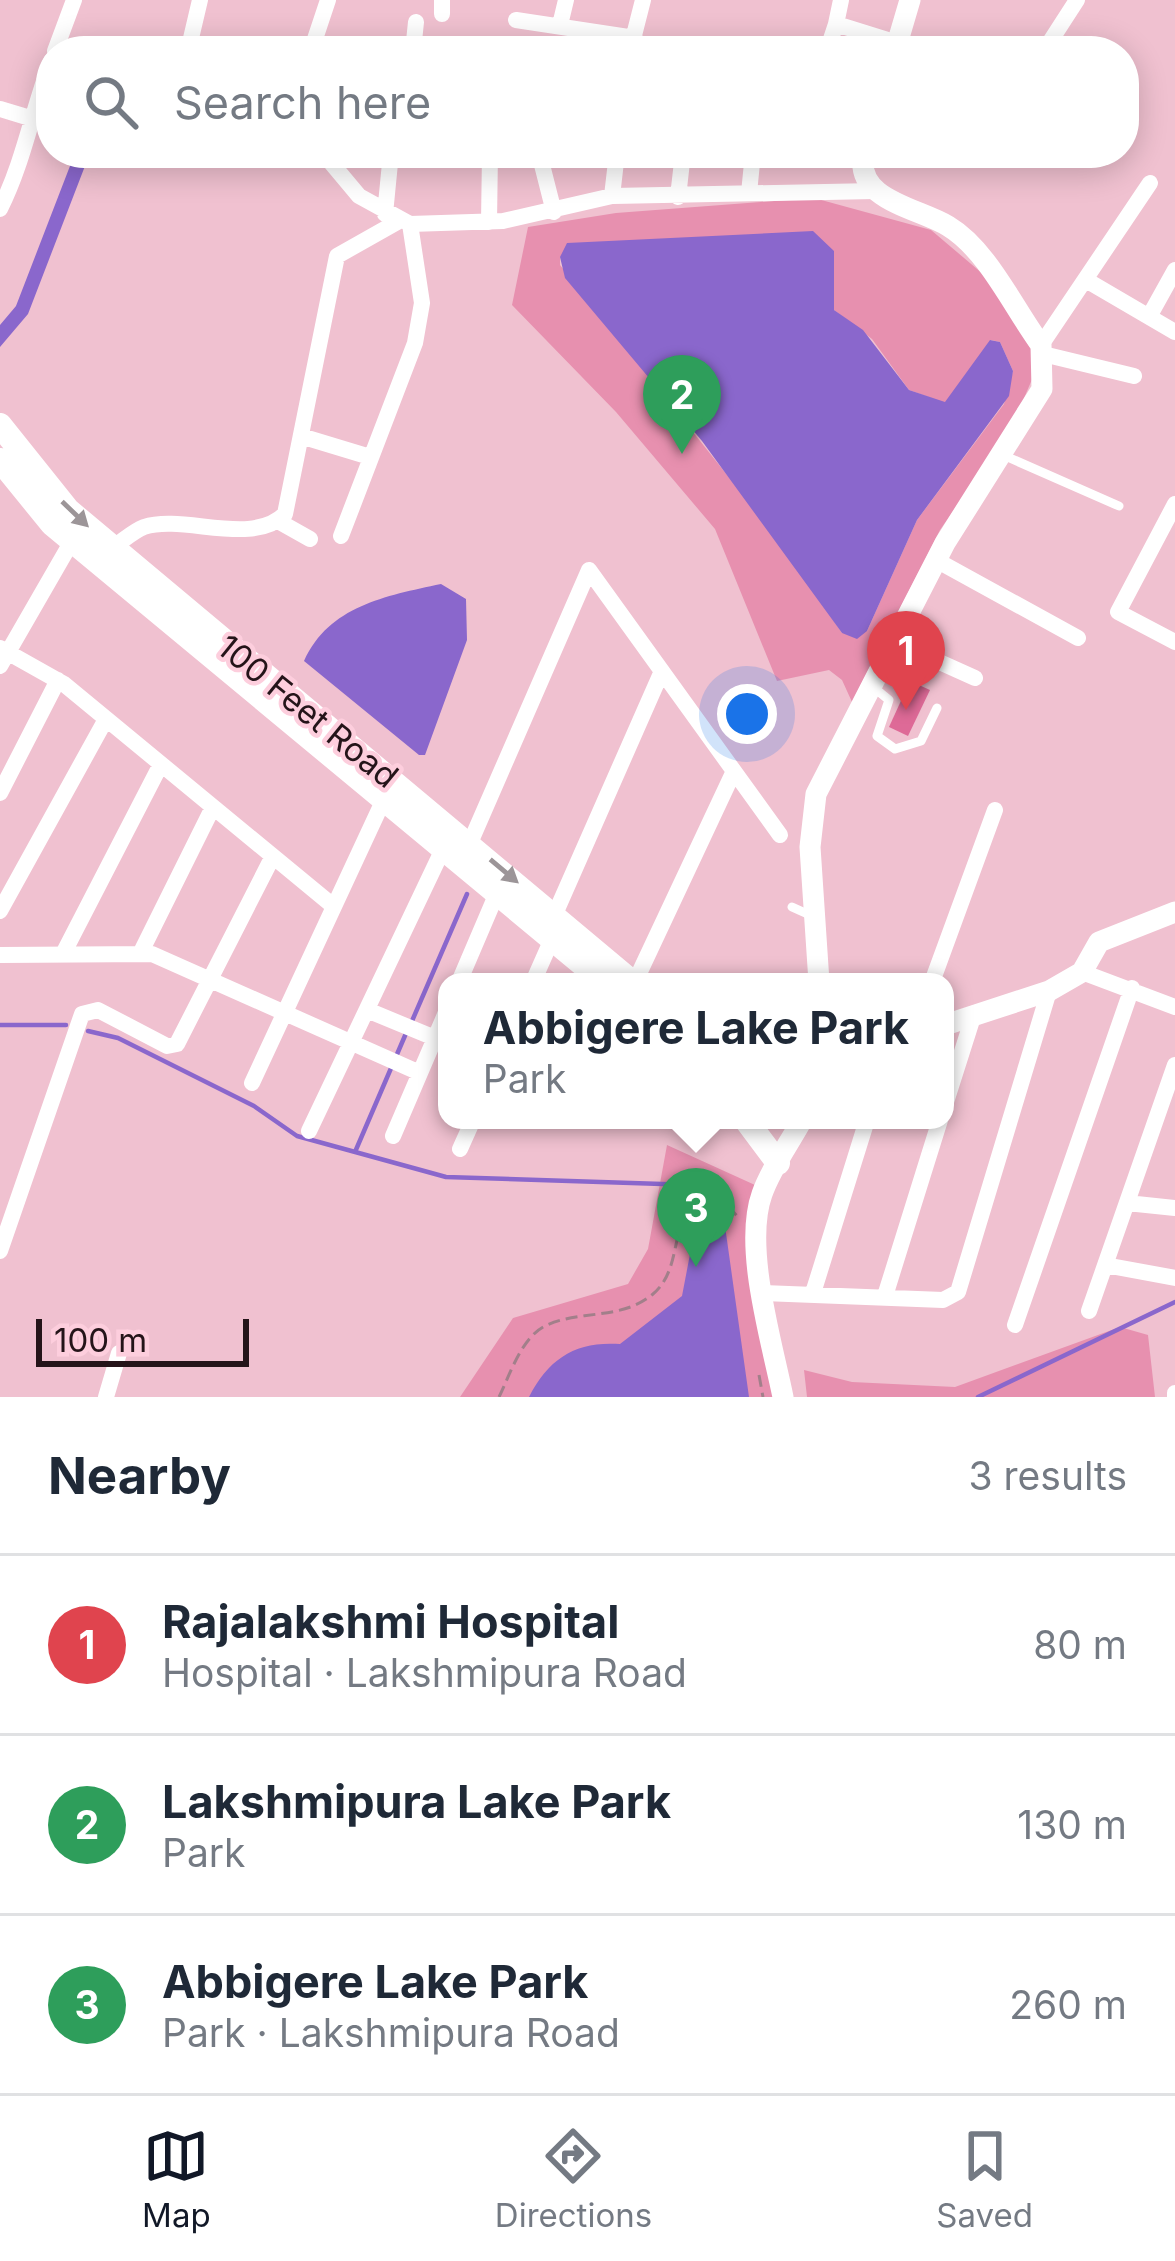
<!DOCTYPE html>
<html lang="en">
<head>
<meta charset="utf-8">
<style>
	body { margin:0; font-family:Inter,sans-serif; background:#f2f2f3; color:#1f2937 }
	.scale { position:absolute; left:36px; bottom:30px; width:213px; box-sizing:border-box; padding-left:12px; border:6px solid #241419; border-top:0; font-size:33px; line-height:42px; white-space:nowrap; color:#241419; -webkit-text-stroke:9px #fdcedd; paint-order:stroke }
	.you { position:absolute; left:747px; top:714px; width:42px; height:42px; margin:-30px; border:9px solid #fff; border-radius:50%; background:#1a73e8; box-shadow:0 0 0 18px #1a73e833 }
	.badge { display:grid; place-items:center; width:78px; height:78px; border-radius:50%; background:#111827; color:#fff; font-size:39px; font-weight:700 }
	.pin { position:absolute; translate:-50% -99px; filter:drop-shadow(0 3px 6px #0008) }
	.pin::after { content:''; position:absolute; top:63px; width:42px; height:36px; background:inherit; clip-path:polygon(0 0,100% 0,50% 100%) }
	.popup { position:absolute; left:438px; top:973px; width:516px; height:156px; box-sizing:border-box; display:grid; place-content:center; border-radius:24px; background:#fff; filter:drop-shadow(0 3px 9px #0005); font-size:39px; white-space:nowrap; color:#747a83 }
	.popup b { font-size:45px; color:#1f2937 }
	.popup::after { content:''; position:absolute; left:50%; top:100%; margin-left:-24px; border:24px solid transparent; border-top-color:#fff }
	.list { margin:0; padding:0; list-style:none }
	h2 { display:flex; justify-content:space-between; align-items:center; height:156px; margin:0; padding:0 48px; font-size:51px }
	h2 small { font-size:39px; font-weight:400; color:#747a83 }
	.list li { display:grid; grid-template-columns:78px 1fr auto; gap:36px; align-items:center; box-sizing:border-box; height:180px; padding:0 48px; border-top:3px solid #e0e1e3 }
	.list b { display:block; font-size:45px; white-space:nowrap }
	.list p { margin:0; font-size:39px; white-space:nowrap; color:#747a83 }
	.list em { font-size:39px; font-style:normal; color:#747a83 }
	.icon { flex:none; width:66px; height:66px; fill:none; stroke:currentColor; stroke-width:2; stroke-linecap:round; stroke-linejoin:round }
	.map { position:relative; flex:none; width:1175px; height:1397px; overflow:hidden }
	.search { position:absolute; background:#fff; box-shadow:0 6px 30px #0003; left:36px; right:36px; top:36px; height:132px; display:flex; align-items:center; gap:30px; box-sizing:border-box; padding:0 42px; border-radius:48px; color:#747a83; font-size:45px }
	.sheet { height:696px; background:#fff }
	nav { display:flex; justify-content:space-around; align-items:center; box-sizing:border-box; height:168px; border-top:3px solid #e0e1e3; background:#fff; font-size:33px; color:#747a83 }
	nav a { display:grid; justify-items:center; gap:6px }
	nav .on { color:#111827 }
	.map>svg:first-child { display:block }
</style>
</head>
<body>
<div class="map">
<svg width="1175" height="1397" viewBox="0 0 1175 1397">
	<rect width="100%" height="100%" fill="#f0c1d0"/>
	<path fill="#e790af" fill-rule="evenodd" d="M 814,198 L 931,230 L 990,280 L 1039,363 L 1013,424 L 940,530 L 852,702 L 842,680 L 829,670 L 777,681 L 715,529 L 616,412 L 512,305 L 528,227 L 616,213 ZM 794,233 L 833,295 L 834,310 L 872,339 L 909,390 L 945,403 L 952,397 L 991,340 L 1000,342 L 1013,371 L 1004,404 L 917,520 L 867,631 L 842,633 L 782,544 L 560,265 L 560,257 Z
		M 667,1145 L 755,1185 L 774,1397 L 460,1397 L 513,1318 L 628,1284 L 648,1249 Z
		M 1120,1327 L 1148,1335 L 1155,1397 L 807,1397 L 804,1370 L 852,1382 L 955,1387 Z"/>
	<path fill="#8a67cc" d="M 75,153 L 90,153 L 28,314 L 0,347 L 0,325 L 16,306 Z
		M 813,231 L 834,251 L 834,310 L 863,330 L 909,390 L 945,402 L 990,340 L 1000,342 L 1013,371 L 1009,396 L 917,520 L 867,631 L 857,639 L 842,633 L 702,441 L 565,278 L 560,257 L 567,243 Z
		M 441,584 L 466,599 L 467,640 L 425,755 L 419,755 L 304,661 C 329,606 385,596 441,584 Z
		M 709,1217 L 725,1226 L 749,1397 L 529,1397 C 549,1358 576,1341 620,1344 L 682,1296 L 695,1228 Z"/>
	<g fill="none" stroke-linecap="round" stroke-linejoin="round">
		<path stroke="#8a67cc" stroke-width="4.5" d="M 412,1021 L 467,894
			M 0,1025 L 66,1025
			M 88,1031 L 118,1038 L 254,1106 L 297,1136 L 446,1177 L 693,1185 L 701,1222
			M 355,1152 L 407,1031
			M 978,1397 L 1175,1302"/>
	</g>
	<path fill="#de6a97" d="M 910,681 L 930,690 L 908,736 L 889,727 Z"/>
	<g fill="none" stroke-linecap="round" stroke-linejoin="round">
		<path stroke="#a27f8a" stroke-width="3" stroke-dasharray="12 6" stroke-linecap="butt" d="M 759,1375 L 763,1397
			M 499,1397 C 510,1375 521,1338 545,1326 C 580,1309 621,1321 653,1294 C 682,1270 670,1224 695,1200 L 721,1198 L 738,1217"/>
		<path stroke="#fff" stroke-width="9" d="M 1003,455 L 1119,506
			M 872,686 L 889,700 L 877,736 L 895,749 L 921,741 L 937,708
			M 792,907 L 812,916"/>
		<path stroke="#fff" stroke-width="16" d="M 442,0 L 442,14
			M 841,0 L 836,24 L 897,43
			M 516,20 L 635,38
			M 560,25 L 566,0
			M 55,51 L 74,0
			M 188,51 L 200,0
			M 311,51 L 328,0
			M 413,51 L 416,22
			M 630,51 L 643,0
			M 827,51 L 836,24
			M 1044,51 L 1077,0
			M 0,109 L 30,118
			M 323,153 L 359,196 L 410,224 L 503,221 L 612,196 L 875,191
			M 539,153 L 554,212
			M 749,193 L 753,153
			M 612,196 L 617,153
			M 678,197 L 683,153
			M 0,209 C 24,161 32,111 51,61
			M 385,214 L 391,153
			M 489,222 L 490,153
			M 1086,280 L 1175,332
			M 1150,315 L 1175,270
			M 1041,345 L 1150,183
			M 1043,354 L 1134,376
			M 304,437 L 370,457
			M 1175,504 L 1118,612 L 1175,642
			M 278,521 L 310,539
			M 341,536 L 415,343 L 422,303 L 410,224
			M 112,548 C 122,542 133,531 144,527 C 184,514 252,547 285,514 L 337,256 L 399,221
			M 936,560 L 1078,638
			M 589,570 L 780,835
			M 895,642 L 975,678
			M 0,648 L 64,684 L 332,905
			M 0,666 L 72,541
			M 0,793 L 58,680
			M 470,843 L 589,570
			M 0,911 L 106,719
			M 555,914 L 662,671
			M 63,954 L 161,764
			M 140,954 L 213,807
			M 0,955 L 152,954 L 420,1073
			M 1082,972 L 1175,1007
			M 459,982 L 497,893
			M 533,982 L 552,939
			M 635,982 L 734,771
			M 932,982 L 995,810
			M 367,1010 L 447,1043
			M 252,1083 L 384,799
			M 945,1105 L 973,1017
			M 561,1120 L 564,1120
			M 309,1131 L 443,849
			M 393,1136 L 447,1010
			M 460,1149 L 473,1120
			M 1127,1203 L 1175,1208
			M 0,1251 L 82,1014 L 98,1010 L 167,1046 L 177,1044 L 273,856
			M 1105,1265 L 1175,1278
			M 763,1293 L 943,1300 L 958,1292 L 1049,991
			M 813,1293 L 867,1120
			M 885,1296 L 940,1120
			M 1089,1311 L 1175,1065
			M 1015,1325 L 1132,988
			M 106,1397 L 119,1353
			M 1175,1397 L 1175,1393"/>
		<path stroke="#fff" stroke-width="21" d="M 895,51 L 910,0
			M 819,982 L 810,847 L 816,794 L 945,543 L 1042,389 L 1041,345 C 1014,309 988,250 948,226 C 919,208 853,200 864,153
			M 945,1025 L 1049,991 L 1082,972 L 1099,942 L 1175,912
			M 783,1397 C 772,1342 743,1247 762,1194 C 771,1168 789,1144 802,1120"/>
		<path stroke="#fff" stroke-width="24" d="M 0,425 L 68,510 L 632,982
			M 0,460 L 52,524 L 604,982
			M 746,1120 L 778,1163"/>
	</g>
	<defs><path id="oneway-solid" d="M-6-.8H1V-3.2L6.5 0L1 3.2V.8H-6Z" transform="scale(3)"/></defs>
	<g fill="#9c9598">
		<use href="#oneway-solid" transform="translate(75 514) rotate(44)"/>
		<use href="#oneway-solid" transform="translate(504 871) rotate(40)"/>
	</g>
	<g text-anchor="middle" stroke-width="9" stroke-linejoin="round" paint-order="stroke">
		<g font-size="33" fill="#241419" stroke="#fdcedd">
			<text transform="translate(308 711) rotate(39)" y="12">100 Feet Road</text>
		</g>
	</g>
</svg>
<div class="scale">100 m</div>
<div class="you"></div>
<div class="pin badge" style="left:906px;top:710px;background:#e0444e">1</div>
<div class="pin badge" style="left:682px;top:454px;background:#2e9e5b">2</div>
<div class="pin badge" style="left:696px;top:1267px;background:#2e9e5b">3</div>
<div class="popup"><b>Abbigere Lake Park</b>Park</div>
<div class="search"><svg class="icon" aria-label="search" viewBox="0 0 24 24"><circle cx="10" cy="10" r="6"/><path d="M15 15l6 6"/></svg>Search here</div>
</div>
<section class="sheet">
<h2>Nearby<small>3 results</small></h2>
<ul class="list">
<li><span class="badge" style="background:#e0444e">1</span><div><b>Rajalakshmi Hospital</b><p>Hospital · Lakshmipura Road</p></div><em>80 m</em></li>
<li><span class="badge" style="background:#2e9e5b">2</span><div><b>Lakshmipura Lake Park</b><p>Park</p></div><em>130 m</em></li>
<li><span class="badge" style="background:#2e9e5b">3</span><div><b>Abbigere Lake Park</b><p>Park · Lakshmipura Road</p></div><em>260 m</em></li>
</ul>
</section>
<nav>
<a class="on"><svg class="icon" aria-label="map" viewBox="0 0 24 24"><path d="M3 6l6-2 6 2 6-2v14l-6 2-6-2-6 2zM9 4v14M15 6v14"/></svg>Map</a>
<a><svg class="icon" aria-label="directions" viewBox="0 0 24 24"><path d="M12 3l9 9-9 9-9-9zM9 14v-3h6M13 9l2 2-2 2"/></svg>Directions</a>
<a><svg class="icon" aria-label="saved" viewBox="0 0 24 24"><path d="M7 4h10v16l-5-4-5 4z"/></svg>Saved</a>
</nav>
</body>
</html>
